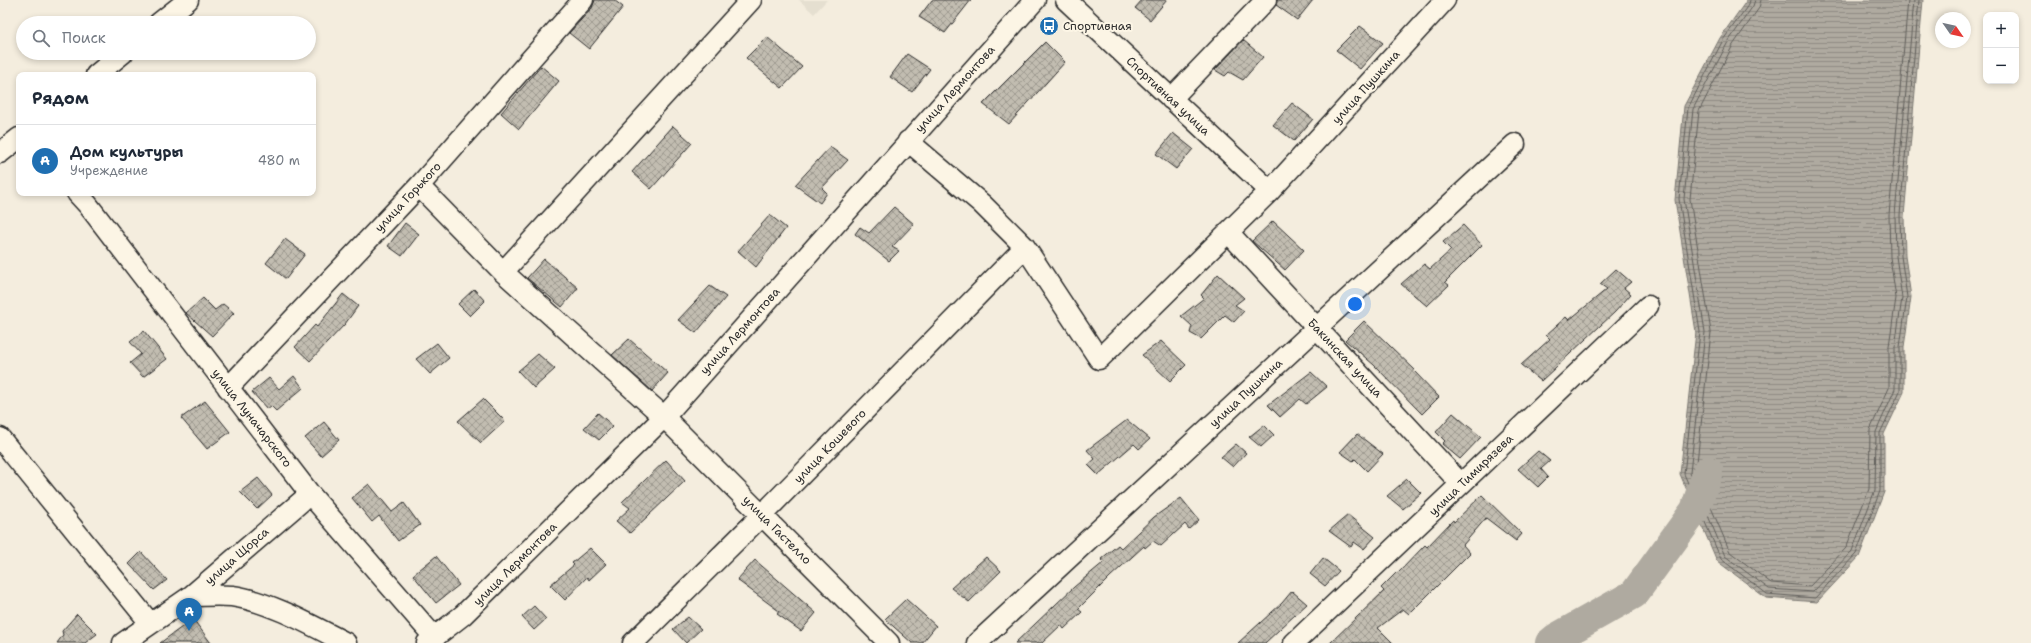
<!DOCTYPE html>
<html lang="ru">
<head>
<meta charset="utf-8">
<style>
	body { margin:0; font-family:"Shantell Sans",sans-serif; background:#f6f6f7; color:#1f2937 }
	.controls { position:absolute; right:12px; top:12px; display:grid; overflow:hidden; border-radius:8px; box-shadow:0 2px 6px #0003 }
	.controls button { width:36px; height:36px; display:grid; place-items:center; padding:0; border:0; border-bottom:1px solid #e0e1e3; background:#fff; color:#1f2937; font:20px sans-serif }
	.compass { position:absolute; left:1935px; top:12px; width:36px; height:36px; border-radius:50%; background:#fff; box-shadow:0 2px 6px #0003; rotate:124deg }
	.you { position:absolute; left:1355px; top:304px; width:14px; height:14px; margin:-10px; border:3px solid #fff; border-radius:50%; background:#1a73e8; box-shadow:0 0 0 6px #1a73e833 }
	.badge { display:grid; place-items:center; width:26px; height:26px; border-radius:50%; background:#1f6fb2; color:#fff; font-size:13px; font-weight:700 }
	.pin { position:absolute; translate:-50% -33px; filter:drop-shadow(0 1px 2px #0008) }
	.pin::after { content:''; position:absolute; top:21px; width:14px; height:12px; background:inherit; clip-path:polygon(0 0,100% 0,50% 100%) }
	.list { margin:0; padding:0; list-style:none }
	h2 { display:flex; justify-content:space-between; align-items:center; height:52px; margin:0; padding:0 16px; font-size:17px }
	h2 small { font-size:13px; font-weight:400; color:#747a83 }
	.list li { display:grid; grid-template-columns:26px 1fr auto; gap:12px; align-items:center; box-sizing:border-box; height:72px; padding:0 16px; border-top:1px solid #e0e1e3 }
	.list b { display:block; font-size:15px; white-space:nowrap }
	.list p { margin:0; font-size:13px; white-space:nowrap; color:#747a83 }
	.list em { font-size:13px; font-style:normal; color:#747a83 }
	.icon { flex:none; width:22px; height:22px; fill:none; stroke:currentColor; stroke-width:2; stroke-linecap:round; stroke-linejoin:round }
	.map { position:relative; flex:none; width:2031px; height:643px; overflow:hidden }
	.search { position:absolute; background:#fff; box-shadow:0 2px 6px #0003; left:16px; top:16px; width:300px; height:44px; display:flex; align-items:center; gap:10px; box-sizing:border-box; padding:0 14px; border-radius:22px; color:#747a83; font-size:15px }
	.panel { position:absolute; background:#fff; box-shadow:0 2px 6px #0003; left:16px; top:72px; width:300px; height:124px; border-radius:8px }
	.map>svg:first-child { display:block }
</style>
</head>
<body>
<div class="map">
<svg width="2031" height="643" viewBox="0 0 2031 643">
	<defs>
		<pattern id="water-rules" width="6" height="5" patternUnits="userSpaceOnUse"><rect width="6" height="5" fill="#afaaa0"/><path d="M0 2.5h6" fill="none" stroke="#8f8b83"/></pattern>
		<pattern id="building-cross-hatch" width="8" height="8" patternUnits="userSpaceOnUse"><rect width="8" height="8" fill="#c2bdb1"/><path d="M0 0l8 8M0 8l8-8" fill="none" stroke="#9e9a90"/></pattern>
	</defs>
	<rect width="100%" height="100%" fill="#f4edde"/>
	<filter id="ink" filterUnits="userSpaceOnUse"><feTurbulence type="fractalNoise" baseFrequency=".025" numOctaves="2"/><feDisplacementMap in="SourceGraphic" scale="8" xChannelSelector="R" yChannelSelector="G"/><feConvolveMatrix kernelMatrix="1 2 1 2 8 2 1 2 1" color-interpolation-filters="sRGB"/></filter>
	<g filter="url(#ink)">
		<path fill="#e5dfd0" d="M 799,0 L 827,0 L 814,14 Z"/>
		<path fill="url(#water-rules)" stroke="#7a7771" d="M 1747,0 L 1923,0 L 1904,216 L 1905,256 L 1911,297 L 1904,347 L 1904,392 L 1884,434 L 1884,492 L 1859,557 L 1817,602 L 1766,598 L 1717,561 L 1680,474 L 1696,332 L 1675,200 L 1684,106 L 1720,38 Z"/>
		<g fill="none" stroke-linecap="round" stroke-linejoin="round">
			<path stroke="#605e5a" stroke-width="1" d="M 1750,0 L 1749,4 L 1723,40 L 1688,108 L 1679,199 L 1700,332 L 1684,474 L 1721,559 L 1767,594 L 1815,598 L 1856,554 L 1880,491 L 1880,433 L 1900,391 L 1900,347 L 1907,297 L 1901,256 L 1900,215 L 1919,0
				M 1755,0 L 1753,6 L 1728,42 L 1693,109 L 1684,199 L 1705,332 L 1690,473 L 1725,556 L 1769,589 L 1813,592 L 1852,551 L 1875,490 L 1876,432 L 1895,389 L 1895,347 L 1902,298 L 1896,256 L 1895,215 L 1914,0
				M 1761,0 L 1759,8 L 1733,45 L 1699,111 L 1690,199 L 1711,332 L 1696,472 L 1730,552 L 1771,583 L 1810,586 L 1846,548 L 1869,489 L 1870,430 L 1889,388 L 1889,346 L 1896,298 L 1890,257 L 1889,215 L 1908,0"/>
			<path stroke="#afaaa0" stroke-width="30" d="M 1550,643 L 1556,638 L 1634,594 L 1695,510 L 1708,471"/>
		</g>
		<path fill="url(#building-cross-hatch)" stroke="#2b2b2b" d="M 595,0 L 614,0 L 623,7 L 589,49 L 569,33 L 592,8 Z
			M 932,0 L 971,0 L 945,33 L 919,17 Z
			M 1142,0 L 1167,0 L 1150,20 L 1135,8 Z
			M 1277,0 L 1313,0 L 1297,20 L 1276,5 Z
			M 1360,26 L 1383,43 L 1360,69 L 1336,50 Z
			M 767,37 L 802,67 L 782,88 L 746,58 Z
			M 1243,40 L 1263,57 L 1243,80 L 1229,72 L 1225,76 L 1215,70 Z
			M 1045,42 L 1065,62 L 1009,124 L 983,104 Z
			M 907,54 L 930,69 L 912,92 L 890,77 Z
			M 541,66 L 559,81 L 519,129 L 501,113 Z
			M 1292,103 L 1313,119 L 1294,141 L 1273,125 Z
			M 673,126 L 692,143 L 651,189 L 632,172 Z
			M 1173,133 L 1193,149 L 1176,169 L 1156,154 Z
			M 830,147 L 848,160 L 822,188 L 827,193 L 820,203 L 795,185 Z
			M 894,207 L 914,224 L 892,247 L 899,251 L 889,261 L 855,234 L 860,227 L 869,233 Z
			M 770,215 L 786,228 L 756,267 L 738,251 Z
			M 1273,221 L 1304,250 L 1285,270 L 1252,241 Z
			M 405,223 L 419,234 L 402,256 L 388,246 Z
			M 1463,225 L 1482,245 L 1445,282 L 1449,285 L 1427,306 L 1401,284 L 1424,264 L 1430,269 L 1451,250 L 1443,242 Z
			M 285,239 L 305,254 L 286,279 L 266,263 Z
			M 544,259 L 578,288 L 562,307 L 527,278 Z
			M 1616,269 L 1631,282 L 1624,288 L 1631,294 L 1615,312 L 1541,381 L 1521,365 L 1550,339 L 1546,335 L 1566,317 L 1569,320 L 1607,289 L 1600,284 Z
			M 1218,274 L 1244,298 L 1235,305 L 1244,311 L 1234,322 L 1225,315 L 1201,339 L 1190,333 L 1192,326 L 1181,316 L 1204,298 L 1201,295 Z
			M 710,286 L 726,297 L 696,333 L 678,320 Z
			M 474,289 L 485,301 L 470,316 L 458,304 Z
			M 343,294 L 358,306 L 345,324 L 310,361 L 295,347 L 315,325 L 317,327 Z
			M 203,298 L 215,310 L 223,304 L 234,313 L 212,336 L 186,313 Z
			M 1364,321 L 1415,370 L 1414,371 L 1439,397 L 1422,414 L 1374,365 L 1345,340 Z
			M 144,331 L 167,359 L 143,377 L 130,363 L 141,354 L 130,342 Z
			M 629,339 L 668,373 L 652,391 L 612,355 Z
			M 1161,341 L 1186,365 L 1170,381 L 1142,355 Z
			M 437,343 L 449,358 L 430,374 L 416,359 Z
			M 538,354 L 555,369 L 534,388 L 518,371 Z
			M 1311,372 L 1327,387 L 1306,404 L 1300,399 L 1280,417 L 1268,405 Z
			M 294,376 L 303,388 L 276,411 L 271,406 L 267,409 L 252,392 L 269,378 L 279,389 Z
			M 483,399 L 505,421 L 481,443 L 458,421 Z
			M 205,401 L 230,432 L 207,449 L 181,418 Z
			M 598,413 L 613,426 L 599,440 L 584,428 Z
			M 1453,413 L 1481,437 L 1460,459 L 1442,444 L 1445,441 L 1436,432 Z
			M 1127,420 L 1150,439 L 1139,449 L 1134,444 L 1098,475 L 1088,465 L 1095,459 L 1087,450 Z
			M 324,422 L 339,440 L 321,456 L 305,438 Z
			M 1264,425 L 1274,435 L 1261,447 L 1249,437 Z
			M 1357,434 L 1383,454 L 1367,471 L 1355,459 L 1353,461 L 1340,452 Z
			M 1236,444 L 1246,453 L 1233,467 L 1221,457 Z
			M 1538,451 L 1550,461 L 1541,469 L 1548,477 L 1538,487 L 1518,469 Z
			M 666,460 L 685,481 L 630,533 L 616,521 L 630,508 L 622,502 Z
			M 258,478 L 272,495 L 257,509 L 240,492 Z
			M 1407,479 L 1421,493 L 1403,509 L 1387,496 Z
			M 369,484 L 392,512 L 404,503 L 420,525 L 398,541 L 379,516 L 372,522 L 352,498 Z
			M 1482,495 L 1522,534 L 1516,541 L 1486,518 L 1463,545 L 1470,553 L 1409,614 L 1403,609 L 1378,628 L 1393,643 L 1330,643 L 1384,591 L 1381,588 L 1398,571 L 1399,572 L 1425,545 L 1427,547 L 1453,520 L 1454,522 Z
			M 1181,498 L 1199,520 L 1189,529 L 1185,524 L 1161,546 L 1153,541 L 1145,548 L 1144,546 L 1110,577 L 1078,609 L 1082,612 L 1064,629 L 1061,625 L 1042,643 L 1015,643 L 1074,587 L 1104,562 L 1101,559 L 1118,545 L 1121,548 L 1154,517 Z
			M 1348,515 L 1375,537 L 1364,549 L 1354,542 L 1351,547 L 1329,531 Z
			M 590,548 L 606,564 L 589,580 L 587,577 L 565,600 L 550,585 L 574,565 L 572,563 Z
			M 141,552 L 167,580 L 154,590 L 129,564 Z
			M 436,556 L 459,585 L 436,603 L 413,575 Z
			M 986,557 L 1001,571 L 969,602 L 951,588 Z
			M 1323,558 L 1339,571 L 1325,586 L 1310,574 Z
			M 755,560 L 816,613 L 801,631 L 777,614 L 779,611 L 737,580 Z
			M 1292,591 L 1307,604 L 1296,614 L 1265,643 L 1238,643 L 1282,603 Z
			M 906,599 L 936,626 L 922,643 L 912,643 L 885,619 Z
			M 534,606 L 546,619 L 534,630 L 522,617 Z
			M 77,614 L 97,634 L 85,643 L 57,643 L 63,635 L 62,631 Z
			M 688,617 L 701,629 L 686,643 L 673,629 Z
			M 193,619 L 211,643 L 160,643 Z"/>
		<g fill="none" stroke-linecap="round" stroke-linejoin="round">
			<g stroke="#2b2b2b" stroke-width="23">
				<path id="minor" d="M 1066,0 L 1270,191
					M 159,23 L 188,0
					M 96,75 L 123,53
					M 1171,99 L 1266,0
					M 908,141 L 982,204 L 1025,247 L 1099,359 L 1270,191 L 1445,0
					M 0,153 L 19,138
					M 419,186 L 503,272 L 664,417 L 889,643
					M 77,193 L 88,205 L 310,494 L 435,638
					M 1228,232 L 1461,484
					M 503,272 L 751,0
					M 228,388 L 419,186 L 583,0
					M 0,438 L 150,623
					M 191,596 C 204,596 218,595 232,596 C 269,601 313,626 346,643
					M 123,643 L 191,596 L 310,494
					M 427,643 L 463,615 L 664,417 L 1035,0
					M 633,643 L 762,515 L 1025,247
					M 977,643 L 1515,144
					M 1294,643 L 1648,306"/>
			</g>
			<use href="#minor" stroke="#fcf5e5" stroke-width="20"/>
		</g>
	</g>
	<defs>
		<g id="bus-disc" transform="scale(1)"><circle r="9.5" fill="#1f6fb2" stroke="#fcf5e5"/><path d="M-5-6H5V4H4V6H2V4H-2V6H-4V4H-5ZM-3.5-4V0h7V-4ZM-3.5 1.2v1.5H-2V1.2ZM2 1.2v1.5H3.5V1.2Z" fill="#fff"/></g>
	</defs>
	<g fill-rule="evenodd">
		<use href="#bus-disc" x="1049" y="26"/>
	</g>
	<g text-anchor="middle" stroke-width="4" stroke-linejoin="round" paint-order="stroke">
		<g font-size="12" fill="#2b2b2b" stroke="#fcf5e5" text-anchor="start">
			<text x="1063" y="30">Спортивная</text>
		</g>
		<g font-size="12" fill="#2b2b2b" stroke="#fcf5e5">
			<text transform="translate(1366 87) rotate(-48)" y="4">улица Пушкина</text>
			<text transform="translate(955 89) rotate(-48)" y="4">улица Лермонтова</text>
			<text transform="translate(1168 96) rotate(43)" y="4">Спортивная улица</text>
			<text transform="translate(408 197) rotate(-47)" y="4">улица Горького</text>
			<text transform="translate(740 331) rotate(-48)" y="4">улица Лермонтова</text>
			<text transform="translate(1345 358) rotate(47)" y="4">Бакинская улица</text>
			<text transform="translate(1246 393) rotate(-43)" y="4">улица Пушкина</text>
			<text transform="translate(252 418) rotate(52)" y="4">улица Луначарского</text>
			<text transform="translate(830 446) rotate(-46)" y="4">улица Кошевого</text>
			<text transform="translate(1471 475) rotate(-44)" y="4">улица Тимирязева</text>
			<text transform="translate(777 530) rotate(45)" y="4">улица Гастелло</text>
			<text transform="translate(237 556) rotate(-41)" y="4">улица Щорса</text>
			<text transform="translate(515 564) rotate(-45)" y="4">улица Лермонтова</text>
		</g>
	</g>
</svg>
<div class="controls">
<button>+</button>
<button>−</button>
</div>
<svg class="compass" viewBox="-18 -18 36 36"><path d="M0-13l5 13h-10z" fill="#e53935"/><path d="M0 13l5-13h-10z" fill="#747a83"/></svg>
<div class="you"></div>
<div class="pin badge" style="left:189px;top:631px">A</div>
<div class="search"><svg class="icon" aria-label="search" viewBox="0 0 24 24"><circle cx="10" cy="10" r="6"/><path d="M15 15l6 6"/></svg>Поиск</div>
<section class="panel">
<h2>Рядом<small></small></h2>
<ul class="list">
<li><span class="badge">A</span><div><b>Дом культуры</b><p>Учреждение</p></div><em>480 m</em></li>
</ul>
</section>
</div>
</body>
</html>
